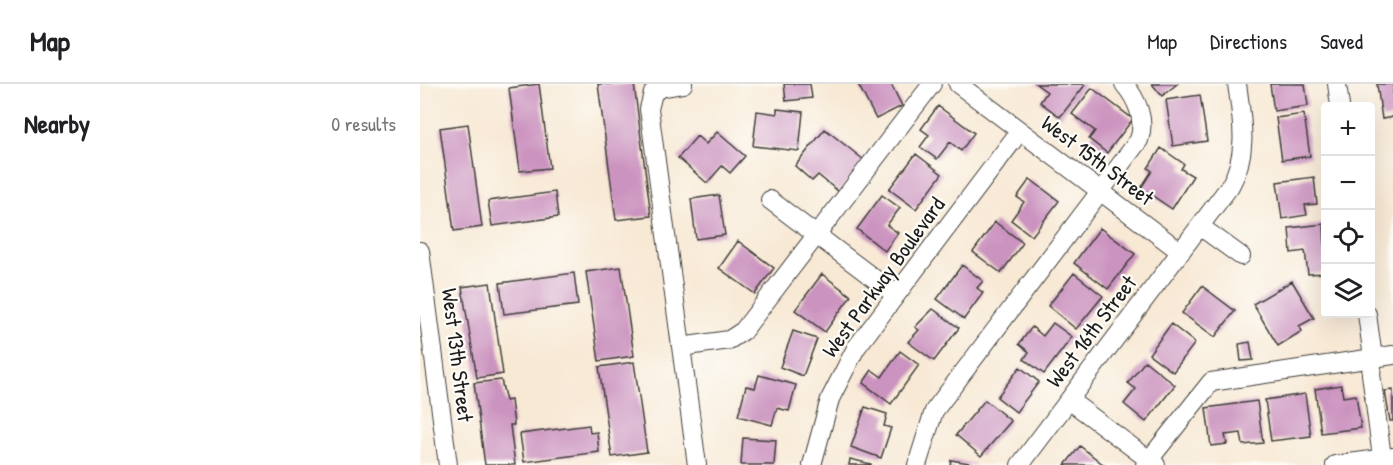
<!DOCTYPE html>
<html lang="en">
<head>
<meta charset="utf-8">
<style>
	body { margin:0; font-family:"Patrick Hand",sans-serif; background:#f2f2f2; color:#202124 }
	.controls { position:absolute; right:18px; top:18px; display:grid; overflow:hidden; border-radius:6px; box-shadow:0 6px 24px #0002 }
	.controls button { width:54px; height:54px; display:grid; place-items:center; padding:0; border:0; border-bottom:2px solid #e0e0e0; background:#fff; color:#202124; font:30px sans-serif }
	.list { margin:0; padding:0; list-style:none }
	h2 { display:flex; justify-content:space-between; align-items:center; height:78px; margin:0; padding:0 24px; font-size:26px }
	h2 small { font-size:20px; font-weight:400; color:#757577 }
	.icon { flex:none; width:33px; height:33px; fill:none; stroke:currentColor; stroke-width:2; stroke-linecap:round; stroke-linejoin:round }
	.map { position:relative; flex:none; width:973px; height:381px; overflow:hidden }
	header { display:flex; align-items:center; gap:36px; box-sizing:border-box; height:84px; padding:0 30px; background:#fff; border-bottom:2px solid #e0e0e0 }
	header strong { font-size:28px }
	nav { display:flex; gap:33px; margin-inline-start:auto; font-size:21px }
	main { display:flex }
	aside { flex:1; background:#fff }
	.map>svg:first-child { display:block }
</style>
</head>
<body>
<header>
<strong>Map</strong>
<nav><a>Map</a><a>Directions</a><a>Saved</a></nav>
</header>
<main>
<aside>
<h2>Nearby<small>0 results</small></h2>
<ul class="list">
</ul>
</aside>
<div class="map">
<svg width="973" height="381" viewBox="0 0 973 381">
	<rect width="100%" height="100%" fill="#fdfcf7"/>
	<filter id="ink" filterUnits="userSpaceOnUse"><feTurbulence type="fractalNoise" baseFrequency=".0167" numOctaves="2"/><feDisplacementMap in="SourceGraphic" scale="12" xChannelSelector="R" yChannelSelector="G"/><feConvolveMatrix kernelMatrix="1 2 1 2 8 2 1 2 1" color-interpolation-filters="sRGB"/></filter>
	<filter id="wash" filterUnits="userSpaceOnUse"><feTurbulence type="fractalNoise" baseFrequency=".008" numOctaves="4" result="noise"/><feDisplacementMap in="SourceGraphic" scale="24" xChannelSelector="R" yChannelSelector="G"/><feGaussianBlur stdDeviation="1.35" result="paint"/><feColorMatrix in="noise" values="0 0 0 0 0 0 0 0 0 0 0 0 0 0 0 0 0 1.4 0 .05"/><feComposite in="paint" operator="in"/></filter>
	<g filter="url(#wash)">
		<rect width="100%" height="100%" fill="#f8e9d5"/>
		<g id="blocks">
			<path fill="#cb93bf" d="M 119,0 L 130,84 L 100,87 L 89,4 Z
				M 178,0 L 214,0 L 231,132 L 196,136 Z
				M 364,0 L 390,0 L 392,14 L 366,17 Z
				M 438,0 L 471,0 L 482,22 L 456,35 Z
				M 616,0 L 663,0 L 665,1 L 640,33 L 620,18 L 627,8 Z
				M 732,0 L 757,0 L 742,12 Z
				M 850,0 L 885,0 L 888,22 L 854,27 Z
				M 957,0 L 973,0 L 973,33 L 962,35 Z
				M 672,4 L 713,35 L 687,69 L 669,55 L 675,47 L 652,30 Z
				M 780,11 L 787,57 L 753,62 L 746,16 Z
				M 518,22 L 554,49 L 541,67 L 530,58 L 517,75 L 500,63 L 509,51 L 501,45 Z
				M 357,25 L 383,28 L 379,67 L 333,62 L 337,27 L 357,30 Z
				M 884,30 L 890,72 L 862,76 L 856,34 Z
				M 48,40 L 62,143 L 34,147 L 20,44 Z
				M 405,45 L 444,76 L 419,108 L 398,91 L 392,97 L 375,82 Z
				M 297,48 L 325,72 L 310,89 L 302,82 L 287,99 L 258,74 L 277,52 L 286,60 Z
				M 741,64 L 764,80 L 761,85 L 773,92 L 752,125 L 721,104 L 732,87 L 728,84 Z
				M 496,70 L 522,90 L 496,125 L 469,105 Z
				M 894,93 L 897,120 L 885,121 L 887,131 L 862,135 L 857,98 Z
				M 610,95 L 639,117 L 612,152 L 591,136 L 604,118 L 597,113 Z
				M 135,108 L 138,133 L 72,142 L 68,117 Z
				M 299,111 L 305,151 L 276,155 L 271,115 Z
				M 462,111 L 480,124 L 467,141 L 478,149 L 465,167 L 437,145 Z
				M 575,138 L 603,159 L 581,189 L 553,168 Z
				M 904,140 L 906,189 L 888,190 L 885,167 L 871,169 L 869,144 Z
				M 680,144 L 715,170 L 688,205 L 654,179 Z
				M 318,157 L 354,184 L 335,210 L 299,184 Z
				M 542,181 L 563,197 L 557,204 L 563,209 L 544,235 L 517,215 Z
				M 201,183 L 214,272 L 179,277 L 166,188 Z
				M 154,189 L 158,221 L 84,230 L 80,199 Z
				M 654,189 L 683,212 L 656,245 L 628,222 Z
				M 402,190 L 431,212 L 405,248 L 375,226 Z
				M 872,197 L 894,234 L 879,242 L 882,247 L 858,262 L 833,220 Z
				M 70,199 L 83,290 L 57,294 L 42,203 Z
				M 782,202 L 815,227 L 795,253 L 762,229 Z
				M 513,225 L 539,244 L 514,277 L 488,258 L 499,246 L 495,243 Z
				M 633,239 L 652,253 L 624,290 L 604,275 L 609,268 L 599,260 L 612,243 L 623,252 Z
				M 751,240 L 775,259 L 753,288 L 729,270 Z
				M 373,247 L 397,255 L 383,292 L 360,283 Z
				M 830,258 L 833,276 L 821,277 L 819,260 Z
				M 480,267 L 499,281 L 471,320 L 443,299 L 452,286 L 462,293 Z
				M 725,277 L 755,301 L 726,338 L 704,320 L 716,305 L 708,299 Z
				M 214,278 L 227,368 L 192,373 L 179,283 Z
				M 600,283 L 619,298 L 596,328 L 577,313 Z
				M 339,291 L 376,301 L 369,327 L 357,324 L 352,341 L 318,332 L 326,302 L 335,304 Z
				M 81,296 L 86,317 L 91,316 L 94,341 L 90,341 L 95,381 L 65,381 L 54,299 Z
				M 921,301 L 923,313 L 936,311 L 941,344 L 901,349 L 895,305 Z
				M 973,306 L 973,337 L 970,337 L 965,307 Z
				M 885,310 L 891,352 L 851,357 L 845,316 Z
				M 565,316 L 591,337 L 561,372 L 536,351 Z
				M 837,317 L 843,359 L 823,361 L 821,349 L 805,351 L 807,360 L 791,362 L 786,324 Z
				M 445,323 L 467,330 L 464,342 L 471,344 L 461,374 L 431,363 Z
				M 169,341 L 170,349 L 177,348 L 179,368 L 104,378 L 100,350 Z
				M 323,354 L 356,356 L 354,381 L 321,381 Z
				M 660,362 L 684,381 L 645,381 Z
				M 430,375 L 451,380 L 451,381 L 429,381 Z
				M 531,376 L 555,380 L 555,381 L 530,381 Z"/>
		</g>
	</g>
	<g filter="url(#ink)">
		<use href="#blocks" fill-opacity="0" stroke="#3d3b38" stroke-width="1.5"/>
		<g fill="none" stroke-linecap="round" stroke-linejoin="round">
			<g stroke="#3d3b38" stroke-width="20">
				<path id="minor" d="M 263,0 L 240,4 L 233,9 L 229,25 L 277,381
					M 538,0 L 761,168
					M 917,0 L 920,22
					M 350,116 L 476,211
					M 781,143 L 821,172
					M 0,167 L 28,381
					M 947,230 L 953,274 L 951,290 L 963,381
					M 261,263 L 309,256 L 323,247 L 512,0
					M 649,316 L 736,381
					M 392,381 L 410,315 L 436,264 L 600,47
					M 497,381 L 514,327 L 719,56 C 726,36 717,15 704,0
					M 600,381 L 810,102 C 829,69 822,36 817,0
					M 725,381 L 791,298 L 973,271
					M 915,381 L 973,373"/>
			</g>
			<use href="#minor" stroke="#fff" stroke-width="18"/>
		</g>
	</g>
	<g text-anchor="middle" stroke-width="4.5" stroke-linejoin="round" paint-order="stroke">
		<g font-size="22" fill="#1c1c1c" stroke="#fdfcf7">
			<text transform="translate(678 76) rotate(37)" y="8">West 15th Street</text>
			<text transform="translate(463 193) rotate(-54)" y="8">West Parkway Boulevard</text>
			<text transform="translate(671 247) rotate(-53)" y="8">West 16th Street</text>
			<text transform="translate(38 271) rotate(83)" y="8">West 13th Street</text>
		</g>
	</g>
</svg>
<div class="controls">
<button>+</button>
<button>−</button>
<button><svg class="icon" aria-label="locate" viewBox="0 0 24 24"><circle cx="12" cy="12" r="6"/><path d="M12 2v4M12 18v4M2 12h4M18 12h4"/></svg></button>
<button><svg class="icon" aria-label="layers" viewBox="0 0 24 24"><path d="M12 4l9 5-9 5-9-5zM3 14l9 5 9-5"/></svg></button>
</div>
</div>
</main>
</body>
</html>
